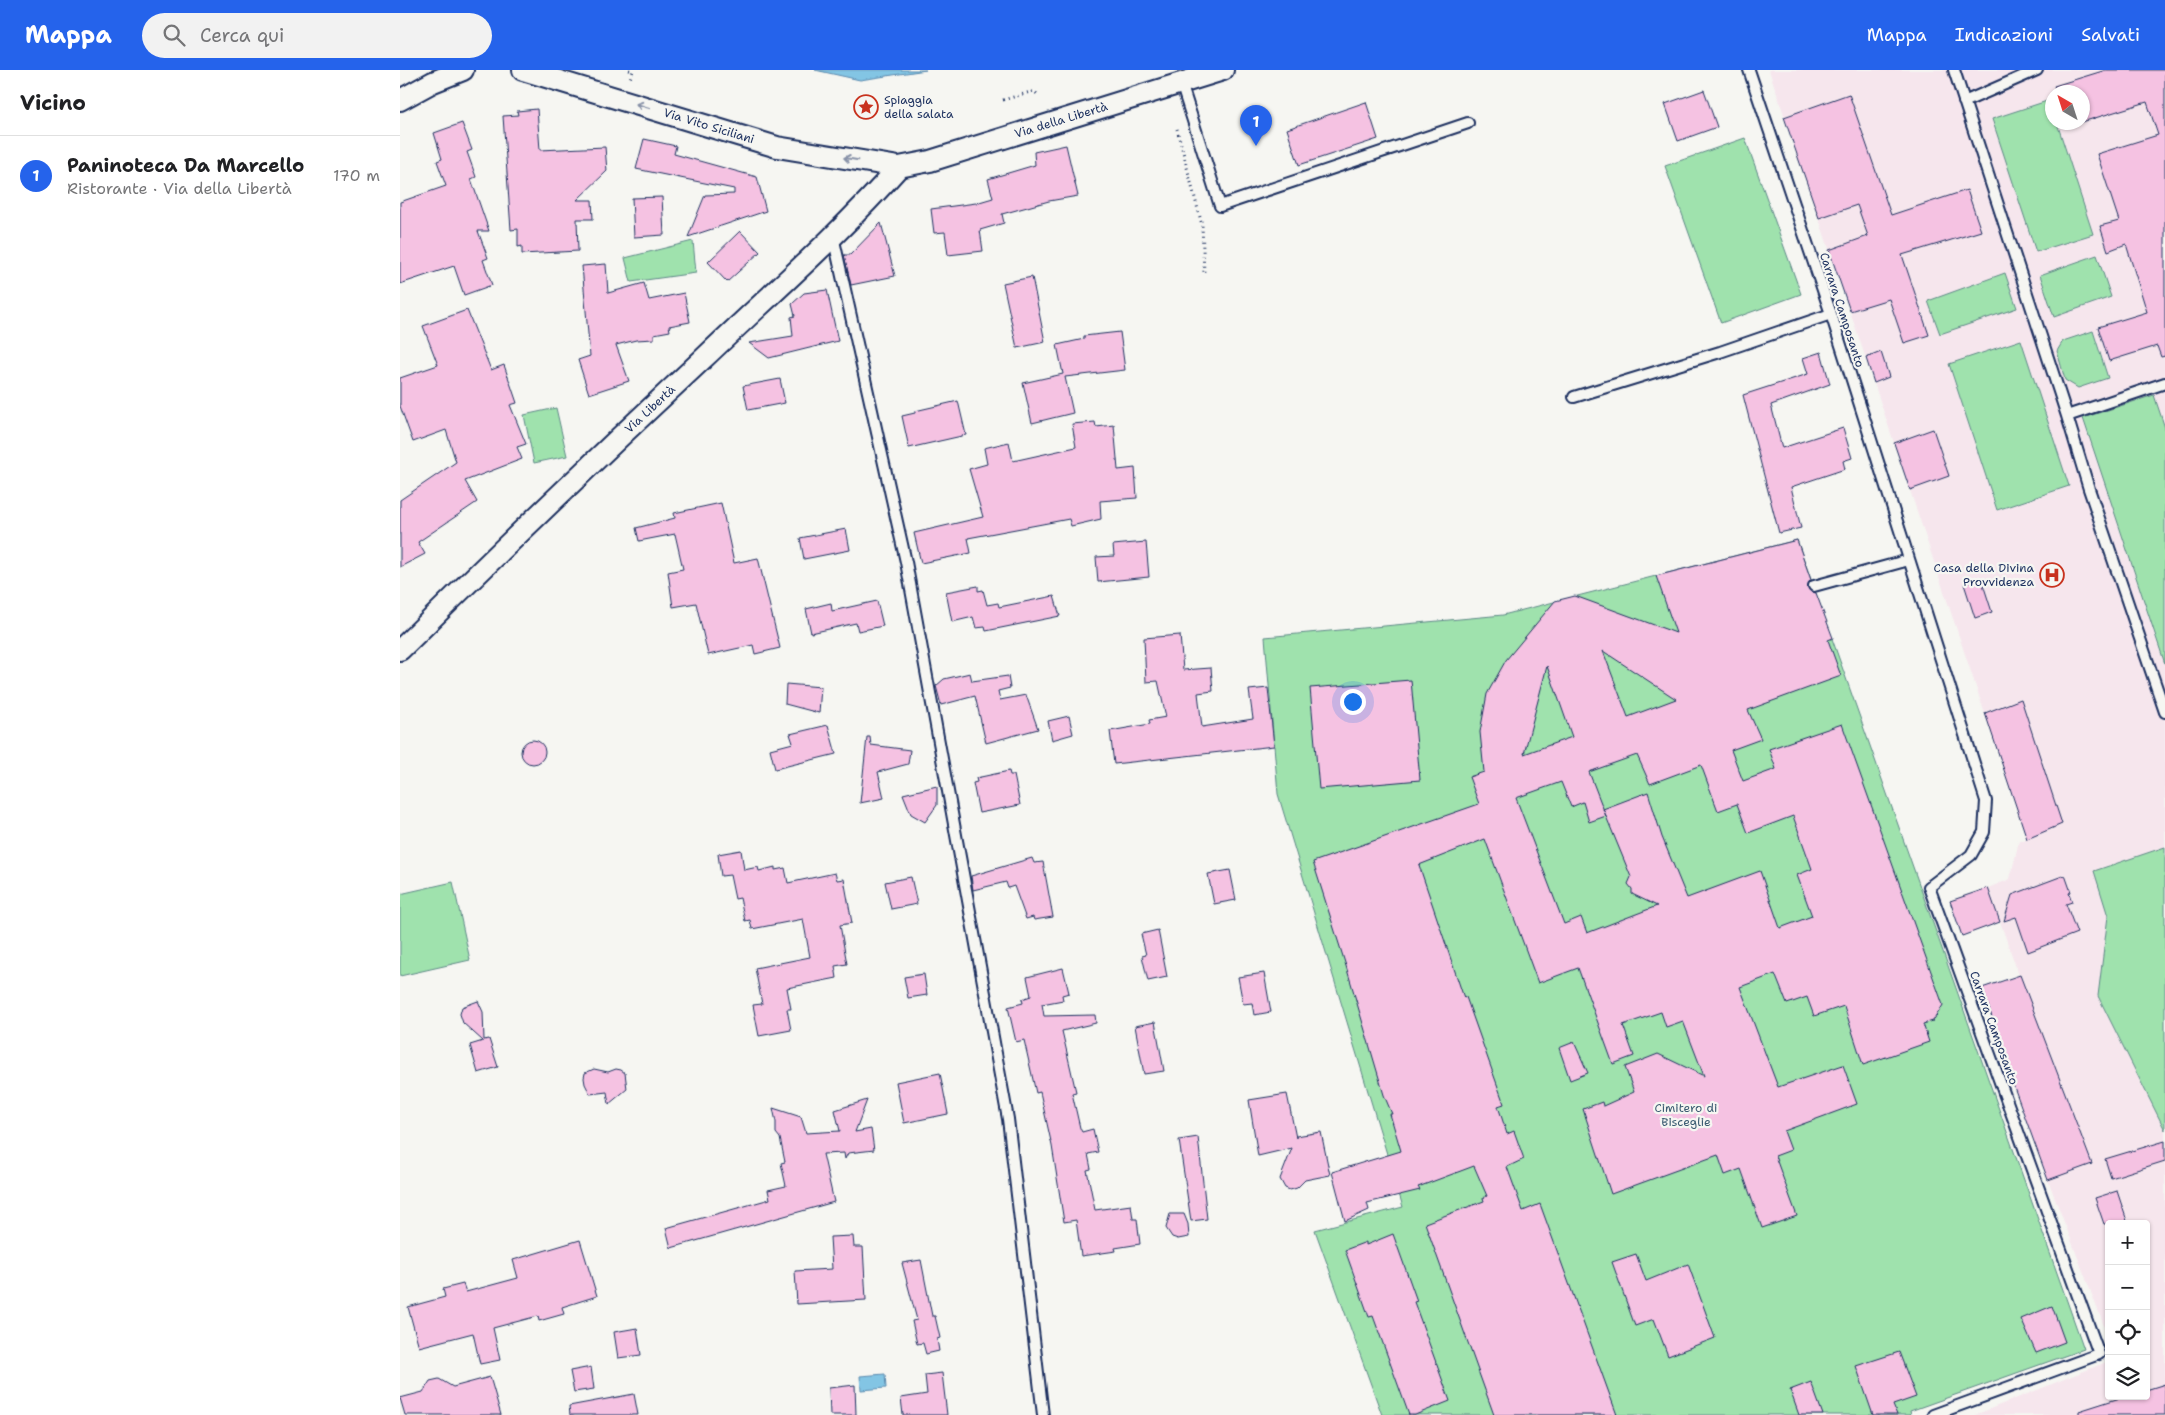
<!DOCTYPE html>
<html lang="it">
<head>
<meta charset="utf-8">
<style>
	body { margin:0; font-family:"Shantell Sans",sans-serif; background:#f2f2f2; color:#202124 }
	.controls { position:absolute; right:15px; bottom:15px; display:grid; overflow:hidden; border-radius:5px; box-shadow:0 1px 4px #0004 }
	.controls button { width:45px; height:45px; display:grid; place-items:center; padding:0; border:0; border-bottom:1px solid #e0e0e0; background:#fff; color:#202124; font:25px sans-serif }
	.compass { position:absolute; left:1645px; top:15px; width:45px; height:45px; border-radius:50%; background:#fff; box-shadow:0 1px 4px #0004; rotate:321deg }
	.you { position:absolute; left:952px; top:631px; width:18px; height:18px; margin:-12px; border:4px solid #fff; border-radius:50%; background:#1a73e8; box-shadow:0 0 0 8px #1a73e833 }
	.badge { display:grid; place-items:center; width:32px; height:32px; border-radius:50%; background:#2563eb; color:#fff; font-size:16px; font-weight:700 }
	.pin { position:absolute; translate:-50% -41px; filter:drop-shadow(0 1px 2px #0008) }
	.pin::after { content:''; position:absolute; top:26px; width:18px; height:15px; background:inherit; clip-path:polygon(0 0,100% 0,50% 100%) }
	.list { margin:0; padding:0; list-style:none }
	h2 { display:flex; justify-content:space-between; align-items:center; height:65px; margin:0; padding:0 20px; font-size:21px }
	h2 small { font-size:16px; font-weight:400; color:#757577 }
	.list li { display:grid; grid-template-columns:32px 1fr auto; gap:15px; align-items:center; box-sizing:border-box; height:80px; padding:0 20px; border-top:1px solid #e0e0e0 }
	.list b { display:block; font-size:19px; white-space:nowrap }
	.list p { margin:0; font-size:16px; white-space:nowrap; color:#757577 }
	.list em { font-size:16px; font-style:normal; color:#757577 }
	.icon { flex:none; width:28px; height:28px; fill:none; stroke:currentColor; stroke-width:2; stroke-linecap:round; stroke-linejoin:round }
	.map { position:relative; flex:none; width:1765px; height:1345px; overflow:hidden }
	header { display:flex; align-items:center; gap:30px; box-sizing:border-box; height:70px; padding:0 25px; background:#2563eb; color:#fff }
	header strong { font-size:24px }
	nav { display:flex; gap:28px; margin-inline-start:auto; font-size:18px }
	.search { width:350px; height:45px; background:#f2f2f2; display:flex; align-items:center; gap:12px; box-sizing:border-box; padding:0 18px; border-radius:28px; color:#757577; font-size:19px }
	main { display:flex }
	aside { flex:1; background:#fff }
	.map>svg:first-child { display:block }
</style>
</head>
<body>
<header>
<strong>Mappa</strong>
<div class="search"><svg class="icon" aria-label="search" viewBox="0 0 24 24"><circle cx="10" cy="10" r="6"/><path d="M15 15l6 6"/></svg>Cerca qui</div>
<nav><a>Mappa</a><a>Indicazioni</a><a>Salvati</a></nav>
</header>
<main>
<aside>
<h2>Vicino<small></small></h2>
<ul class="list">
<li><span class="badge">1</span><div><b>Paninoteca Da Marcello</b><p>Ristorante · Via della Libertà</p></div><em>170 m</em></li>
</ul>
</aside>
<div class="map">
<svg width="1765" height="1345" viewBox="0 0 1765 1345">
	<rect width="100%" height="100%" fill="#f6f6f2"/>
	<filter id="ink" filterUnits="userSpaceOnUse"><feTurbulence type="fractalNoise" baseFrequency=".02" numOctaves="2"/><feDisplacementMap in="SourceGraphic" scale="10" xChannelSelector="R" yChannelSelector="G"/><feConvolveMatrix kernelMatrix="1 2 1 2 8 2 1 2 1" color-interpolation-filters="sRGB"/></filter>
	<g filter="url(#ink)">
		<path fill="#f6e6ed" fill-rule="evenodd" d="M 1369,0 L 1765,0 L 1765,1345 L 1575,1345 L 1709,1291 L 1709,1326 L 1746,1326 L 1746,1154 L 1709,1154 L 1709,1269 L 1648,1110 L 1692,1094 L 1631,939 L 1588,818 L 1610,809 L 1619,771 L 1627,769 ZM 1652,22 L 1682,22 L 1682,52 L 1652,52 Z"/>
		<path fill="#9fe2ad" stroke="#5d8886" d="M 1650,30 L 1652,39 L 1652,52 L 1657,53 L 1693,164 L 1636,182 L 1592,49 Z
			M 1345,68 L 1401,224 L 1321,253 L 1265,96 Z
			M 293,171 L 296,203 L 231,212 L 225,188 Z
			M 1697,185 L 1711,227 L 1654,247 L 1640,205 Z
			M 1605,203 L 1617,238 L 1540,264 L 1528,231 Z
			M 1693,261 L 1708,308 L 1678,318 L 1665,310 L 1657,281 L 1663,271 Z
			M 1621,270 L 1669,416 L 1597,440 L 1549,294 Z
			M 1754,325 L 1765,358 L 1765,594 L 1683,348 Z
			M 156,338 L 167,386 L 134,393 L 124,345 Z
			M 1397,470 L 1684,1279 L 1510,1341 L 1511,1345 L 982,1345 L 915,1160 L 1003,1137 L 878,724 L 865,567 L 1103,545 Z
			M 1765,777 L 1765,1060 L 1698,926 L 1708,846 L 1694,801 Z
			M 53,812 L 70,890 L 0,906 L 0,824 Z"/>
		<path fill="#83c5e4" stroke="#5989ae" d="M 415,0 L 526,0 L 460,10 Z
			M 485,1304 L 486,1318 L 461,1320 L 460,1306 Z"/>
		<path fill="#f5c2e2" stroke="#1b2f5e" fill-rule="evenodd" d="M 1706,0 L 1765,0 L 1765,286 L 1761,287 L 1757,276 L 1709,291 L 1698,257 L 1747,242 L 1726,174 L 1708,181 L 1700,156 L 1719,151 L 1697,84 L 1758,65 L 1747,32 L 1682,52 L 1682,22 L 1657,22 L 1654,16 Z
			M 1304,20 L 1317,57 L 1278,71 L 1265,34 Z
			M 1449,24 L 1491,145 L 1567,120 L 1581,161 L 1502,185 L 1529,265 L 1504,273 L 1489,229 L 1450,241 L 1429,180 L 1468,166 L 1457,135 L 1419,148 L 1384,47 Z
			M 966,32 L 978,69 L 899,95 L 887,59 Z
			M 137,39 L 140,80 L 205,77 L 207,101 L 177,130 L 192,130 L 193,149 L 177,149 L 178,181 L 122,184 L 122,176 L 118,177 L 118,159 L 111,160 L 103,46 L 118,45 L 117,41 Z
			M 62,53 L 72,80 L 67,82 L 76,107 L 71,109 L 89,161 L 78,161 L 88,188 L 83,190 L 92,215 L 64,225 L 54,196 L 0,214 L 0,132 L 46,116 L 37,91 L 42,89 L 34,63 Z
			M 244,69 L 276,76 L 274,84 L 357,107 L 366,141 L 288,167 L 305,125 L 334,124 L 334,119 L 236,99 Z
			M 666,75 L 678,126 L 649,131 L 602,144 L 604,153 L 580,160 L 583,181 L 548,185 L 545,162 L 534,163 L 531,139 L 576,133 L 593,128 L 588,109 L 635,95 L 634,82 Z
			M 262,127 L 264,165 L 234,167 L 232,128 Z
			M 481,153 L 495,206 L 451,215 L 444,185 L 450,185 Z
			M 340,161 L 360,182 L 327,212 L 308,192 Z
			M 206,194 L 208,223 L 244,213 L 249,230 L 284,223 L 290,252 L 269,256 L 270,261 L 254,264 L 254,269 L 236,270 L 216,275 L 229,311 L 189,324 L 178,290 L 190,286 L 182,196 Z
			M 632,207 L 645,272 L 617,278 L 603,213 Z
			M 427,220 L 438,271 L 369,288 L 349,273 L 393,266 L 391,247 L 395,246 L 392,234 L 404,223 Z
			M 67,240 L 91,300 L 104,295 L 117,333 L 110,335 L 126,374 L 117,377 L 122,389 L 65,411 L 77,432 L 18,472 L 25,484 L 0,497 L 0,430 L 56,392 L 46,360 L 13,372 L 0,336 L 0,308 L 38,295 L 23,256 Z
			M 720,262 L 725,300 L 665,307 L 673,343 L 632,353 L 623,313 L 663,304 L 657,275 L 684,269 L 684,266 Z
			M 1421,282 L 1430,314 L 1371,335 L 1382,378 L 1443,358 L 1452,388 L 1443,391 L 1445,399 L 1391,417 L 1401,458 L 1379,463 L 1343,325 L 1408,304 L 1403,288 Z
			M 1481,282 L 1489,307 L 1474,313 L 1466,288 Z
			M 380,309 L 385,333 L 348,340 L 343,316 Z
			M 558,331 L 566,365 L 509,378 L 502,346 L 515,343 L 515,341 Z
			M 695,352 L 696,357 L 714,355 L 718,400 L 735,398 L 737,428 L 700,431 L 701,449 L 671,456 L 669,449 L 568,468 L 571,483 L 521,493 L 514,463 L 583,447 L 569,399 L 587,394 L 584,378 L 609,372 L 613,391 L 676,377 L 672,354 Z
			M 1533,359 L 1549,406 L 1510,420 L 1494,373 Z
			M 321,433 L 334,493 L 358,488 L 380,578 L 355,584 L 353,575 L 308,585 L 296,533 L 273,537 L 268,502 L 283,499 L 275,464 L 239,471 L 236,458 L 275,448 L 274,443 Z
			M 446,459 L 450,480 L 404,489 L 400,468 Z
			M 1397,470 L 1411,510 L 1408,514 L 1408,518 L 1412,522 L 1416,523 L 1433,568 L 1428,570 L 1441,606 L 1348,640 L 1361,669 L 1331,680 L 1343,711 L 1376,699 L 1369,679 L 1442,654 L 1543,935 L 1533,951 L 1523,954 L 1529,972 L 1463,995 L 1444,936 L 1414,946 L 1407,927 L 1387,934 L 1375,904 L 1340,917 L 1378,1017 L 1443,995 L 1457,1034 L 1384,1061 L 1391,1080 L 1375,1086 L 1397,1146 L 1362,1158 L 1341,1099 L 1325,1105 L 1318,1085 L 1211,1124 L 1183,1039 L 1202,1032 L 1203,1036 L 1234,1022 L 1225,997 L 1258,984 L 1304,1006 L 1283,951 L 1266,957 L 1261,942 L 1223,955 L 1234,986 L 1213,994 L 1178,898 L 1138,913 L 1085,769 L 1019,795 L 1064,928 L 1066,927 L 1104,1034 L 1098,1036 L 1107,1064 L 1114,1061 L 1124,1089 L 1107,1097 L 1123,1141 L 1140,1134 L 1217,1345 L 1094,1345 L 1025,1153 L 1084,1131 L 1083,1128 L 1087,1126 L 1074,1096 L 1018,1117 L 1020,1120 L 967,1133 L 969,1140 L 945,1151 L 932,1102 L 1001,1081 L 990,1044 L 992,1044 L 984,1025 L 946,896 L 913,792 L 1079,734 L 1069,707 L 1084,702 L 1080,662 L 1087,624 L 1106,590 L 1155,531 L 1175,526 L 1276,563 L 1256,506 ZM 1203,581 L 1276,629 L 1228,647 ZM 1147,596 L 1172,667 L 1124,684 ZM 1237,685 L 1250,714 L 1301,695 L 1318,741 L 1337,734 L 1348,763 L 1393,746 L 1412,799 L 1397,805 L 1412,846 L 1380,858 L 1360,801 L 1287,828 L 1262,767 L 1248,722 L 1203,739 L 1231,807 L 1228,814 L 1232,819 L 1232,824 L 1257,836 L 1187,863 L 1181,847 L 1164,854 L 1116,728 L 1161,712 L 1171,737 L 1183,732 L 1189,752 L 1206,746 L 1189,702 Z
			M 746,472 L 749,507 L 698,512 L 696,487 L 714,486 L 713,475 Z
			M 1581,508 L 1592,542 L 1575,548 L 1564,514 Z
			M 578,516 L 578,521 L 583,520 L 587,535 L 598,533 L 599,537 L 654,526 L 660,546 L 586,561 L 585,557 L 576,558 L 573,547 L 552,552 L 546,522 Z
			M 477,531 L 483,556 L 458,561 L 456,553 L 411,563 L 406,539 L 431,533 L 432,541 Z
			M 780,565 L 783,600 L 811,598 L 813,621 L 798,623 L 802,657 L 853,649 L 849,620 L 868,618 L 874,676 L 714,694 L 710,661 L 750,654 L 749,650 L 766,647 L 758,611 L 746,612 L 744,568 Z
			M 570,603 L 572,611 L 608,606 L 610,618 L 598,621 L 600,630 L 626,625 L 638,659 L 586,673 L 575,626 L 541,635 L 536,616 L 544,609 Z
			M 1011,610 L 1020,710 L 919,719 L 910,618 Z
			M 386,614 L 421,617 L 419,643 L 385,634 Z
			M 1621,629 L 1662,754 L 1627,769 L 1585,643 Z
			M 669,646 L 673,664 L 652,670 L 648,651 Z
			M 428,655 L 436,684 L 375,699 L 370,679 L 393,673 L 390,664 Z
			M 467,667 L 470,667 L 471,675 L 510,680 L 508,694 L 478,702 L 484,728 L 460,733 Z
			M121 682a12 12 0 1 1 24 0a12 12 0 1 1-24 0Z
			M 609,701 L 610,705 L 614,705 L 620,735 L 579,743 L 573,713 L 577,712 L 576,708 Z
			M 537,716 L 537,735 L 525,752 L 511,744 L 503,724 Z
			M 341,780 L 344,800 L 358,797 L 359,801 L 375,797 L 375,800 L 385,798 L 388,813 L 435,803 L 437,810 L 444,809 L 452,853 L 440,855 L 447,894 L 435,896 L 437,908 L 387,918 L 391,939 L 387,939 L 391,960 L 359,966 L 353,935 L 362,934 L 355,898 L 410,887 L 403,849 L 352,859 L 350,850 L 345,851 L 340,828 L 335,829 L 330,805 L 321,806 L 318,784 Z
			M 632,788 L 634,793 L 643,792 L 653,847 L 634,850 L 633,847 L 626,849 L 614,816 L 608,818 L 606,812 L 573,820 L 571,806 Z
			M 830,800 L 836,830 L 814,834 L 808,804 Z
			M 1665,805 L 1671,822 L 1669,823 L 1672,832 L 1666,834 L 1677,863 L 1628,882 L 1616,847 L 1604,851 L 1612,825 Z
			M 511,807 L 517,834 L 491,839 L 485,812 Z
			M 1588,818 L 1600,852 L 1562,866 L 1550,831 Z
			M 758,860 L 767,907 L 748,911 L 742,886 L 746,885 L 741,864 Z
			M 663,898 L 669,923 L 662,925 L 663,930 L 642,934 L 644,946 L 695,945 L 696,953 L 662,961 L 676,1022 L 672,1023 L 680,1058 L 682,1062 L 693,1059 L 698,1082 L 688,1084 L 691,1099 L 687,1100 L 695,1140 L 731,1135 L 733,1149 L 737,1149 L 740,1174 L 715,1178 L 716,1181 L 681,1186 L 676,1150 L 664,1152 L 652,1076 L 640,1022 L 636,1023 L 624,970 L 616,972 L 608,937 L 623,933 L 622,929 L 631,926 L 627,907 Z
			M 864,903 L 871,942 L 854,945 L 852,933 L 843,934 L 838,907 Z
			M 524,904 L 527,925 L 508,928 L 504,907 Z
			M 1620,905 L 1692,1094 L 1648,1110 L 1591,954 L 1594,953 L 1582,918 Z
			M 78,931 L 83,942 L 84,970 L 89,969 L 98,997 L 78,1003 L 70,975 L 83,971 L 63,953 L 60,944 L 62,937 Z
			M 755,952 L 764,1001 L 744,1004 L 735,956 Z
			M 1174,972 L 1188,1003 L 1170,1010 L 1159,978 Z
			M 194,999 L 208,1002 L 216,999 L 221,1000 L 225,1003 L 227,1019 L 209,1034 L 207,1022 L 190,1024 L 185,1014 L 184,1008 L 185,1003 Z
			M 540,1003 L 548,1044 L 504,1053 L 496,1012 Z
			M 887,1024 L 896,1068 L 896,1066 L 921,1062 L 930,1105 L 905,1110 L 897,1118 L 890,1120 L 885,1118 L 880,1109 L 892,1078 L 858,1086 L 849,1030 Z
			M 467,1030 L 455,1062 L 471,1059 L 474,1080 L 448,1083 L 445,1089 L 444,1083 L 423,1084 L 434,1132 L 271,1178 L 266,1158 L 370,1129 L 368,1120 L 386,1116 L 381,1093 L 385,1092 L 380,1068 L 376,1063 L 376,1052 L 373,1038 L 401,1047 L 406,1063 L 440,1061 L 435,1040 Z
			M 798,1067 L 807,1149 L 791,1151 L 779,1070 Z
			M 1765,1071 L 1765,1091 L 1711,1108 L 1705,1089 Z
			M 1717,1121 L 1728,1154 L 1704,1154 L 1695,1128 Z
			M 770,1144 L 784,1144 L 788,1154 L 789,1167 L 778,1169 L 772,1167 L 766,1158 Z
			M 993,1164 L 1017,1231 L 1014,1232 L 1050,1331 L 1015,1345 L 1009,1345 L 973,1246 L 969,1247 L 945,1180 L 966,1172 L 966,1175 Z
			M 453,1166 L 454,1177 L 463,1177 L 466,1230 L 397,1234 L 395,1201 L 432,1199 L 430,1167 Z
			M 180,1170 L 197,1226 L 162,1237 L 164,1244 L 139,1251 L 138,1246 L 93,1258 L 100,1290 L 80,1294 L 73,1263 L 19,1277 L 8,1237 L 45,1227 L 43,1219 L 63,1214 L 66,1222 L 118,1208 L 113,1190 Z
			M 1236,1184 L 1246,1211 L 1288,1194 L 1315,1268 L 1268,1286 L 1254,1249 L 1235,1256 L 1212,1192 Z
			M 521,1190 L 532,1246 L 535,1246 L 540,1268 L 537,1269 L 539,1281 L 526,1284 L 523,1273 L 517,1274 L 512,1251 L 517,1250 L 502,1193 Z
			M 1652,1236 L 1665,1272 L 1636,1283 L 1621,1249 Z
			M 237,1258 L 241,1285 L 218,1288 L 214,1262 Z
			M 1499,1282 L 1516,1327 L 1493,1335 L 1497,1345 L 1473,1345 L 1456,1296 Z
			M 191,1297 L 194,1319 L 174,1322 L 170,1301 Z
			M 542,1303 L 547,1345 L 503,1345 L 501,1328 L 527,1324 L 525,1305 Z
			M 90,1307 L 101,1345 L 5,1345 L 0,1328 L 23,1322 L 30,1311 L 39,1309 L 53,1317 Z
			M 1411,1312 L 1423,1345 L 1399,1345 L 1390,1320 Z
			M 1765,1314 L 1765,1345 L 1679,1345 L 1679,1341 L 1726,1326 L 1746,1326 L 1746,1320 Z
			M 455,1315 L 456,1345 L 430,1345 L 429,1318 Z
			M 234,1324 L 238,1345 L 170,1345 L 169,1336 Z"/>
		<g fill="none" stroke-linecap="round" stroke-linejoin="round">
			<g stroke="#1b2f5e" stroke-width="14">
				<path id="service" d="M 1349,0 L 1431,244 L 1586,731 L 1584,762 L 1571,785 L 1529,817 L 1699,1284 L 1533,1345
					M 1554,0 L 1667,346 L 1765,313
					M 781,13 L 820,136 L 1068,53
					M 1564,32 L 1637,0
					M 433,166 L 506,492 L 608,1049 L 643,1345
					M 1174,327 L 1320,282 L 1431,244
					M 1667,346 L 1689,419 L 1765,642
					M 1414,516 L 1509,490"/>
			</g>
			<g stroke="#1b2f5e" stroke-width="24">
				<path id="minor" d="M 123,0 L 377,77 L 499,97 L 530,91 L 823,0
					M 0,30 L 33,12 L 63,0
					M 0,580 C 100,481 202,383 305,287 C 370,225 439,165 499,97"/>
			</g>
			<path stroke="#1b2f5e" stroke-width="3" stroke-dasharray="1 4" stroke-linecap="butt" d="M 229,0 L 233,1 L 229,11
				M 603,30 L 634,21 L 639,26
				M 777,59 L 802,155 L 804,203"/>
			<use href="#service" stroke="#f6f6f2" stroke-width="10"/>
			<use href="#minor" stroke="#f6f6f2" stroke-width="20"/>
		</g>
		<defs><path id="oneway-shaft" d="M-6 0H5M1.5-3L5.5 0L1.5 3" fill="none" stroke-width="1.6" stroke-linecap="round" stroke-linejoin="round" transform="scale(1.25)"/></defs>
		<g stroke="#8892a8">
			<use href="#oneway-shaft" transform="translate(243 36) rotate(-163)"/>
			<use href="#oneway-shaft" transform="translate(451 89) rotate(-171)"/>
		</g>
	</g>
	<defs>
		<g id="sight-ring" transform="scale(1.25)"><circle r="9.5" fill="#f6f6f2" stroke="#c8321e" stroke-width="1.5"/><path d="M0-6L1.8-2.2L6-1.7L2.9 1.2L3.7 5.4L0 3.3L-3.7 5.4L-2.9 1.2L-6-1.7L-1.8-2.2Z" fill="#c8321e"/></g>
		<g id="hospital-ring" transform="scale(1.25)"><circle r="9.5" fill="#f6f6f2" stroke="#c8321e" stroke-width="1.5"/><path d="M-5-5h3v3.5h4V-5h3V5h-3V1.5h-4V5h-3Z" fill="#c8321e"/></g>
	</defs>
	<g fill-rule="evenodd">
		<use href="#sight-ring" x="466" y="37"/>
		<use href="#hospital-ring" x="1652" y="505"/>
	</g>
	<g text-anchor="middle" stroke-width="4.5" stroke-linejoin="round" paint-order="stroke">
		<g font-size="12" fill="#1b2f5e" stroke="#f6f6f2" text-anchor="start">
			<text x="484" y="34">Spiaggia<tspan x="484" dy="14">della salata</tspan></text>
			<text x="1634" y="502" text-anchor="end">Casa della Divina<tspan x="1634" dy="14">Provvidenza</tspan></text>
		</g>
		<g font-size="12" fill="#1b2f5e" stroke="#f6f6f2">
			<text transform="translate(661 50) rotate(-17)" y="4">Via della Libertà</text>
			<text transform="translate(309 56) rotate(17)" y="4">Via Vito Siciliani</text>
			<text transform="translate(1442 240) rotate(72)" y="4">Carrara Camposanto</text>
			<text transform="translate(250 339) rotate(-43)" y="4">Via Libertà</text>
			<text transform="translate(1594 958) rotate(70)" y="4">Carrara Camposanto</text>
		</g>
		<g font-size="12" fill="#3c5c72" stroke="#f6f6f2">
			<text x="1286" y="1042">Cimitero di<tspan x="1286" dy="14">Bisceglie</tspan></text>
		</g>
	</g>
</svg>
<div class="controls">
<button>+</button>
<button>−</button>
<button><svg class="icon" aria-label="locate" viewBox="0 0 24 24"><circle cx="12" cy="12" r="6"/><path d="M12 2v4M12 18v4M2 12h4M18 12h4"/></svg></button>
<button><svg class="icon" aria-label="layers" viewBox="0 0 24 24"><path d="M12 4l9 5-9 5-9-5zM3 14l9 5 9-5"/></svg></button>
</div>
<svg class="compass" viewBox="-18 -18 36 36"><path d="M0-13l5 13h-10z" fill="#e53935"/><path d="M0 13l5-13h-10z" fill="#757577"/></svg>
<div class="you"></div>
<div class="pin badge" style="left:856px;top:76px">1</div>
</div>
</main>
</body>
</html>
